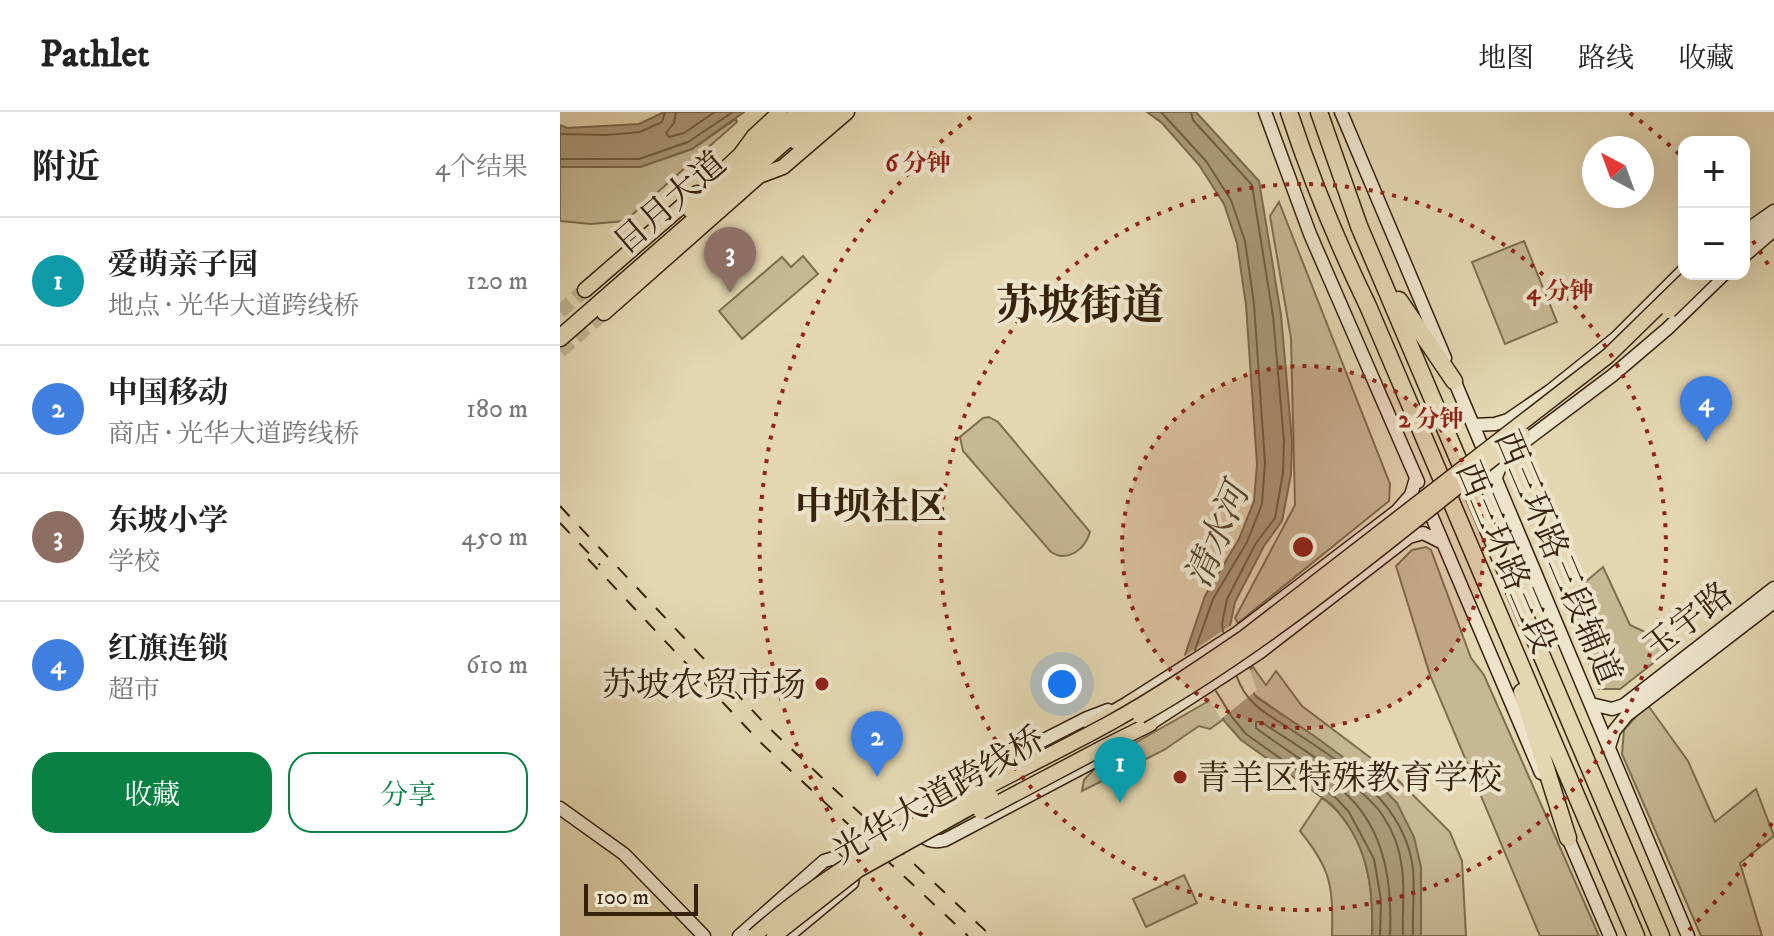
<!DOCTYPE html>
<html lang="zh">
<head>
<meta charset="utf-8">
<style>
	body { margin:0; font-family:"IM FELL DW Pica","Noto Serif SC",serif; background:#f6f6f6; color:#222 }
	.controls { position:absolute; right:24px; top:24px; display:grid; overflow:hidden; border-radius:16px; box-shadow:0 8px 32px #0002 }
	.controls button { width:72px; height:72px; display:grid; place-items:center; padding:0; border:0; border-bottom:2px solid #e0e0e0; background:#fff; color:#222; font:40px sans-serif }
	.compass { position:absolute; left:1022px; top:24px; width:72px; height:72px; border-radius:50%; background:#fff; box-shadow:0 8px 32px #0002; rotate:319deg }
	.scale { position:absolute; left:24px; bottom:20px; width:114px; box-sizing:border-box; padding-left:8px; border:4px solid #37230c; border-top:0; font-size:22px; line-height:28px; white-space:nowrap; color:#37230c; -webkit-text-stroke:6px #ede4cc; paint-order:stroke }
	.you { position:absolute; left:502px; top:572px; width:28px; height:28px; margin:-20px; border:6px solid #fff; border-radius:50%; background:#1a73e8; box-shadow:0 0 0 12px #1a73e833 }
	.badge { display:grid; place-items:center; width:52px; height:52px; border-radius:50%; background:#0b8043; color:#fff; font-size:26px; font-weight:700 }
	.pin { position:absolute; translate:-50% -66px; filter:drop-shadow(0 2px 4px #0008) }
	.pin::after { content:''; position:absolute; top:42px; width:28px; height:24px; background:inherit; clip-path:polygon(0 0,100% 0,50% 100%) }
	.list { margin:0; padding:0; list-style:none }
	h2 { display:flex; justify-content:space-between; align-items:center; height:104px; margin:0; padding:0 32px; font-size:34px }
	h2 small { font-size:26px; font-weight:400; color:#767676 }
	.list li { display:grid; grid-template-columns:52px 1fr auto; gap:24px; align-items:center; box-sizing:border-box; height:128px; padding:0 32px; border-top:2px solid #e0e0e0 }
	.list b { display:block; font-size:30px; white-space:nowrap }
	.list p { margin:0; font-size:26px; white-space:nowrap; color:#767676 }
	.list em { font-size:26px; font-style:normal; color:#767676 }
	.actions { display:flex; gap:16px; padding:24px 32px }
	.actions a { flex:1; padding:18px 0; border:2px solid #0b8043; border-radius:24px; text-align:center; font-size:28px; color:#0b8043 }
	.actions .main { background:#0b8043; color:#fff }
	.map { position:relative; flex:none; width:1214px; height:824px; overflow:hidden }
	header { display:flex; align-items:center; gap:48px; box-sizing:border-box; height:112px; padding:0 40px; background:#fff; border-bottom:2px solid #e0e0e0 }
	header strong { font-size:38px }
	nav { display:flex; gap:44px; margin-inline-start:auto; font-size:28px }
	main { display:flex }
	aside { flex:1; background:#fff }
	.map>svg:first-child { display:block }
</style>
</head>
<body>
<header>
<strong>Pathlet</strong>
<nav><a>地图</a><a>路线</a><a>收藏</a></nav>
</header>
<main>
<aside>
<h2>附近<small>4个结果</small></h2>
<ul class="list">
<li><span class="badge" style="background:#0f9aa8">1</span><div><b>爱萌亲子园</b><p>地点 · 光华大道跨线桥</p></div><em>120 m</em></li>
<li><span class="badge" style="background:#3f7fe0">2</span><div><b>中国移动</b><p>商店 · 光华大道跨线桥</p></div><em>180 m</em></li>
<li><span class="badge" style="background:#8d6e63">3</span><div><b>东坡小学</b><p>学校</p></div><em>450 m</em></li>
<li><span class="badge" style="background:#3f7fe0">4</span><div><b>红旗连锁</b><p>超市</p></div><em>610 m</em></li>
</ul>
<div class="actions"><a class="main">收藏</a><a>分享</a></div>
</aside>
<div class="map">
<svg width="1214" height="824" viewBox="0 0 1214 824">
	<rect width="100%" height="100%" fill="#e3d6b0"/>
	<filter id="stains"><feTurbulence type="fractalNoise" baseFrequency=".0025" numOctaves="4"/><feColorMatrix values="0 0 0 0 .2 0 0 0 0 .09 0 0 0 0 .02 0 0 0 .5 -.17"/></filter>
	<radialGradient id="worn" r=".72"><stop offset=".6" stop-color="#630" stop-opacity="0"/><stop offset="1" stop-color="#630" stop-opacity=".3"/></radialGradient>
	<path fill="#c6b894" stroke="#7e6e50" stroke-width="2" d="M 176,7 L 177,10 L 65,109 L 31,112 L 0,109 L 0,55 L 80,55 L 132,37 Z
		M 719,90 L 830,372 L 829,389 L 678,511 L 675,506 L 735,393 L 731,226 L 710,104 Z
		M 964,129 L 997,210 L 945,232 L 912,150 Z
		M 243,144 L 258,162 L 182,227 L 159,199 L 222,145 L 231,155 Z
		M 429,305 L 438,310 L 530,420 C 525,437 508,451 491,440 L 403,339 L 400,325 L 423,306 Z
		M 866,435 L 871,438 L 911,546 L 924,563 L 1039,824 L 980,824 L 870,563 L 836,454 L 852,438 Z
		M 1043,455 L 1070,513 L 1115,534 L 1060,577 L 1039,577 L 1004,488 Z
		M 693,555 L 706,573 L 716,559 L 742,594 L 832,662 L 890,720 L 902,749 L 906,824 L 861,824 L 861,755 L 837,691 L 814,668 L 696,584 L 650,617 L 639,614 L 604,638 L 522,679 L 524,668 L 540,651 L 647,590 Z
		M 1087,592 L 1128,649 L 1155,710 L 1196,677 L 1214,724 L 1180,751 L 1202,824 L 1141,824 L 1062,642 L 1064,618 Z
		M 762,686 C 807,718 814,774 812,824 L 772,824 C 773,775 772,758 740,719 Z
		M 624,763 L 637,791 L 586,815 L 573,787 Z"/>
	<path fill="#a99978" stroke="#7b6a4d" stroke-width="2" d="M 104,0 L 184,0 L 132,37 L 80,55 L 0,55 L 0,13 L 7,16 L 79,12 Z
		M 587,0 L 636,0 L 699,69 L 721,203 L 732,329 L 731,362 L 722,409 L 704,434 L 675,490 L 670,514 L 687,569 L 696,585 L 753,623 L 814,668 L 837,691 L 854,725 L 861,755 L 861,824 L 812,824 C 814,774 807,729 771,692 L 681,628 L 665,610 L 625,543 L 645,484 L 679,427 L 694,389 L 697,352 L 686,193 L 677,131 L 664,92 L 639,53 L 602,11 Z"/>
	<path fill="#e3d6b0" d="M 673,512 L 697,578 L 661,607 L 623,545 Z"/>
	<g fill="none" stroke-linecap="round" stroke-linejoin="round">
		<path stroke="#705e42" stroke-width="2" d="M 116,0 L 114,11 L 106,21 L 109,25 L 124,21 L 155,0
			M 601,0 L 646,49 L 671,88 L 685,129 L 694,192 L 705,351 L 702,392 L 687,430 L 653,487 L 635,538
			M 631,0 L 633,8 L 692,73 L 713,204 L 724,329 L 723,361 L 715,406 L 696,431 L 667,487 L 662,512 L 663,520
			M 0,22 L 47,23 L 80,20 L 102,10 L 105,0
			M 0,47 L 79,47 L 128,30 L 173,0
			M 677,565 C 686,591 705,601 727,615 C 780,650 845,688 853,757 C 855,779 852,802 853,824
			M 656,579 L 672,605 L 686,622 L 776,686 L 789,700 L 814,747 L 821,788 L 820,824
			M 830,824 C 832,777 827,727 794,690 C 771,665 725,638 696,616 L 696,610 L 701,610 C 732,630 805,675 823,704 C 833,719 840,738 842,756 C 845,778 842,802 843,824"/>
		<path stroke="#c1b28f" stroke-width="14" stroke-dasharray="14 7" stroke-linecap="butt" d="M 0,200 L 25,178
			M 0,239 L 44,201"/>
		<g stroke="#37230c" stroke-width="15">
			<path id="secondary" d="M 705,0 L 750,122 L 858,370
				M 781,0 L 885,246
				M 1184,120 L 1214,99
				M 1184,131 L 1214,109
				M 1184,144 L 1214,118
				M 892,263 L 1128,824
				M 913,313 L 935,312 L 948,308 L 990,279 L 1056,226 L 1124,158
				M 936,365 L 944,345 L 1053,263 L 1107,217 L 1164,162
				M 866,391 L 981,661
				M 569,590 L 677,521 L 837,399 L 851,383 L 856,366
				M 1031,592 L 1052,597 L 1064,593 L 1214,476
				M 548,598 L 527,606 L 362,690 L 355,697 L 351,706 C 358,722 366,733 385,728 L 544,644 L 561,632
				M 582,617 L 699,541 L 849,425 L 863,421 L 881,430
				M 1049,635 L 1054,619 L 1067,603 L 1214,490
				M 0,696 L 64,742 L 144,824
				M 1005,719 L 1050,824
				M 179,824 L 264,749 L 274,746 L 293,764 L 292,771 L 228,824"/>
		</g>
		<g stroke="#37230c" stroke-width="17">
			<path id="primary" d="M 168,54 L 180,43 L 194,24 L 220,0
				M 25,178 L 137,81
				M 44,201 L 199,64 L 223,55 L 287,0
				M 531,613 L 575,588
				M 544,635 L 590,612"/>
		</g>
		<g stroke="#37230c" stroke-width="19">
			<path id="highway" d="M 729,0 C 751,67 777,130 808,194 L 1076,824
				M 759,0 L 799,114 L 1101,824
				M 236,29 L 278,0
				M 130,97 L 240,0
				M 839,188 L 894,269
				M 0,226 L 258,0
				M 962,580 L 1008,726"/>
		</g>
		<use href="#secondary" stroke="#ede4cc" stroke-width="12"/>
		<use href="#primary" stroke="#e3d6b0" stroke-width="14"/>
		<use href="#highway" stroke="#e3d6b0" stroke-width="16"/>
		<path stroke="#37230c" stroke-width="2" stroke-dasharray="14 14" stroke-linecap="butt" d="M 0,394 L 208,615 L 431,824
			M 0,411 L 40,453
			M 28,447 L 200,630 L 408,824"/>
		<g stroke="#37230c" stroke-width="17" stroke-linecap="butt">
			<path id="primary-bridge" d="M 1109,199 L 1147,162
				M 580,604 C 718,526 838,420 963,323
				M 421,700 L 544,635
				M 194,824 C 300,730 427,678 550,611 C 597,585 641,555 685,525 L 1048,244 L 1132,162
				M 214,824 L 298,758 L 431,684"/>
		</g>
		<use href="#primary-bridge" stroke="#e3d6b0" stroke-width="14"/>
	</g>
	<circle cx="743" cy="435" r="181" fill="#8f2418" fill-opacity=".12"/>
	<g fill="none" stroke="#8f2418" stroke-width="4" stroke-dasharray="4 8">
		<circle cx="743" cy="435" r="181"/>
		<circle cx="743" cy="435" r="363"/>
		<path d="M1212 711A544 544 0 0 1 1124 823M362 823A544 544 0 0 1 416 1M1070 1A544 544 0 0 1 1121 44M1186 119A544 544 0 0 1 1212 159"/>
	</g>
	<g fill="#8f2418" stroke="#ede4cc" stroke-width="3">
		<circle cx="262" cy="572" r="8"/>
		<circle cx="620" cy="665" r="8"/>
	</g>
	<g text-anchor="middle" stroke-width="8" stroke-linejoin="round" paint-order="stroke">
		<g font-size="34" fill="#37230c" stroke="#ede4cc">
			<text transform="translate(109 90) rotate(-41)" y="12">日月大道</text>
			<text transform="translate(947 445) rotate(67)" y="12">西三环路三段</text>
			<text transform="translate(999 445) rotate(67)" y="12">西三环路三段辅道</text>
			<text transform="translate(1127 508) rotate(-38)" y="12">玉宇路</text>
			<text transform="translate(378 682) rotate(-30)" y="12">光华大道跨线桥</text>
		</g>
		<g font-size="34" fill="#37230c" stroke="#ede4cc" text-anchor="end">
			<text x="246" y="584">苏坡农贸市场</text>
			<text x="636" y="677" text-anchor="start">青羊区特殊教育学校</text>
		</g>
		<g font-size="36" font-style="italic" fill="#59462c" stroke="#ede4cc">
			<text transform="translate(656 423) rotate(-67)" y="13">清水河</text>
		</g>
		<g font-size="38" font-weight="bold" fill="#37230c" stroke="#ede4cc">
			<text x="311" y="407">中坝社区</text>
		</g>
		<g font-size="42" font-weight="bold" fill="#37230c" stroke="#ede4cc">
			<text x="520" y="207">苏坡街道</text>
		</g>
	</g>
	<circle cx="743" cy="435" r="12" fill="#8f2418" stroke="#ede4cc" stroke-width="4"/>
	<g font-size="24" text-anchor="middle" font-weight="bold" fill="#8f2418" stroke="#ede4cc" stroke-width="8" stroke-linejoin="round" paint-order="stroke">
		<text x="358" y="59">6 分钟</text>
		<text x="1000" y="187">4 分钟</text>
		<text x="871" y="315">2 分钟</text>
	</g>
	<rect width="100%" height="100%" filter="url(#stains)"/>
	<rect width="100%" height="100%" fill="url(#worn)"/>
</svg>
<div class="controls">
<button>+</button>
<button>−</button>
</div>
<svg class="compass" viewBox="-18 -18 36 36"><path d="M0-13l5 13h-10z" fill="#e53935"/><path d="M0 13l5-13h-10z" fill="#767676"/></svg>
<div class="scale">100 m</div>
<div class="you"></div>
<div class="pin badge" style="left:560px;top:691px;background:#0f9aa8">1</div>
<div class="pin badge" style="left:317px;top:665px;background:#3f7fe0">2</div>
<div class="pin badge" style="left:170px;top:181px;background:#8d6e63">3</div>
<div class="pin badge" style="left:1146px;top:330px;background:#3f7fe0">4</div>
</div>
</main>
</body>
</html>
